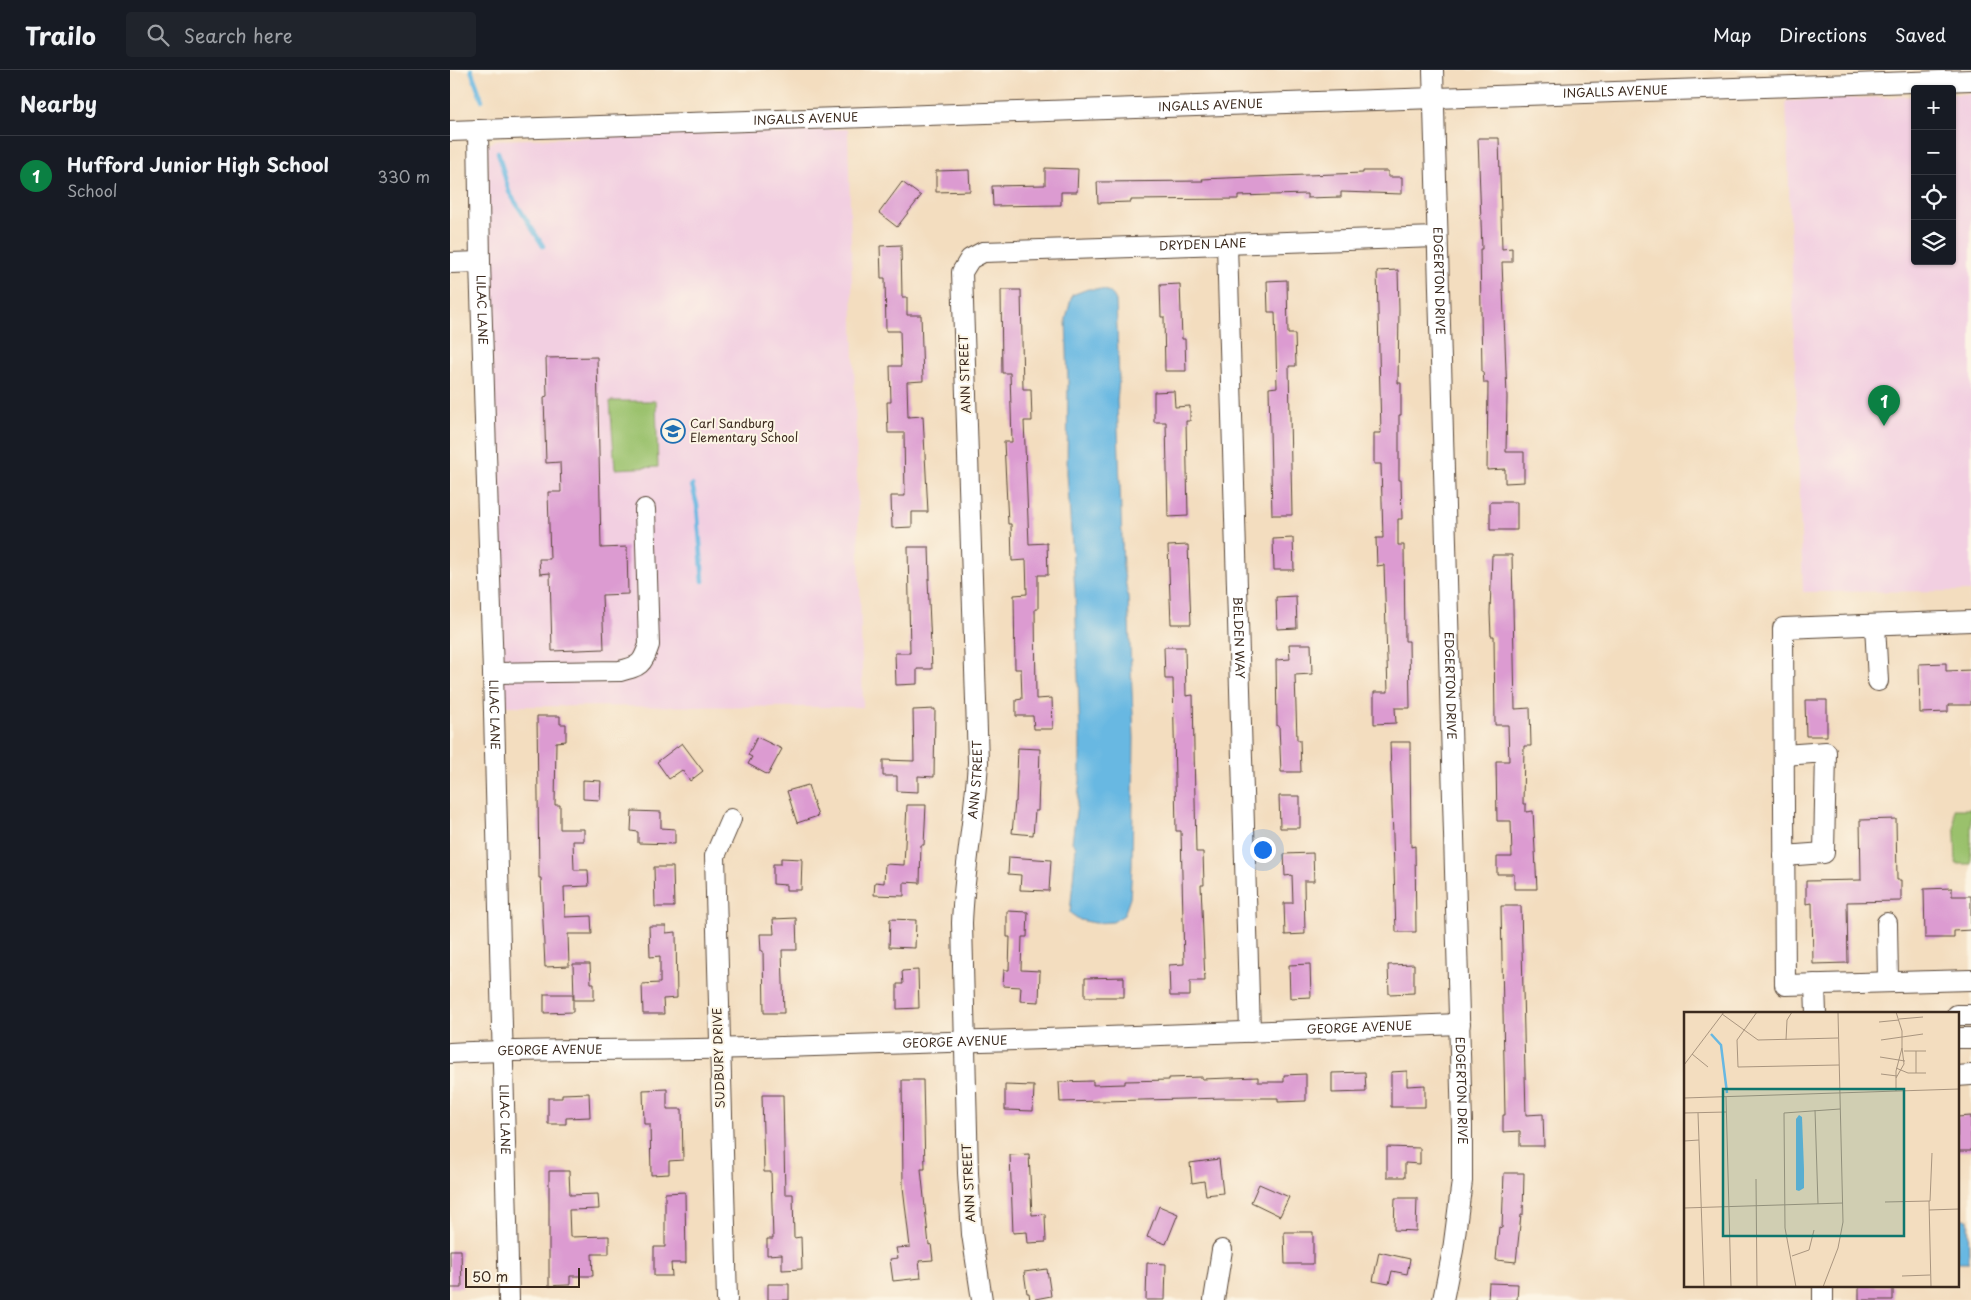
<!DOCTYPE html>
<html lang="en">
<head>
<meta charset="utf-8">
<style>
	body { margin:0; font-family:"Playpen Sans",sans-serif; background:#20242c; color:#f1f3f6 }
	.controls { position:absolute; right:15px; top:15px; display:grid; overflow:hidden; border-radius:5px; box-shadow:0 1px 4px #0004 }
	.controls button { width:45px; height:45px; display:grid; place-items:center; padding:0; border:0; border-bottom:1px solid #363941; background:#171b24; color:#f1f3f6; font:25px sans-serif }
	.scale { position:absolute; left:15px; bottom:12px; width:115px; box-sizing:border-box; padding-left:5px; border:2px solid #3b2a1e; border-top:0; font-size:14px; line-height:18px; white-space:nowrap; color:#3b2a1e; -webkit-text-stroke:4px #fcf5e5; paint-order:stroke }
	.you { position:absolute; left:812px; top:779px; width:18px; height:18px; margin:-12px; border:4px solid #fff; border-radius:50%; background:#1a73e8; box-shadow:0 0 0 8px #1a73e833 }
	.badge { display:grid; place-items:center; width:32px; height:32px; border-radius:50%; background:#0b8043; color:#fff; font-size:16px; font-weight:700 }
	.pin { position:absolute; translate:-50% -41px; filter:drop-shadow(0 1px 2px #0008) }
	.pin::after { content:''; position:absolute; top:26px; width:18px; height:15px; background:inherit; clip-path:polygon(0 0,100% 0,50% 100%) }
	.list { margin:0; padding:0; list-style:none }
	h2 { display:flex; justify-content:space-between; align-items:center; height:65px; margin:0; padding:0 20px; font-size:21px }
	h2 small { font-size:16px; font-weight:400; color:#9ea1a6 }
	.list li { display:grid; grid-template-columns:32px 1fr auto; gap:15px; align-items:center; box-sizing:border-box; height:80px; padding:0 20px; border-top:1px solid #363941 }
	.list b { display:block; font-size:19px; white-space:nowrap }
	.list p { margin:0; font-size:16px; white-space:nowrap; color:#9ea1a6 }
	.list em { font-size:16px; font-style:normal; color:#9ea1a6 }
	.icon { flex:none; width:28px; height:28px; fill:none; stroke:currentColor; stroke-width:2; stroke-linecap:round; stroke-linejoin:round }
	.map { position:relative; flex:none; width:1521px; height:1230px; overflow:hidden }
	header { display:flex; align-items:center; gap:30px; box-sizing:border-box; height:70px; padding:0 25px; background:#171b24; border-bottom:1px solid #363941 }
	header strong { font-size:24px }
	nav { display:flex; gap:28px; margin-inline-start:auto; font-size:18px }
	.search { width:350px; height:45px; background:#20242c; display:flex; align-items:center; gap:12px; box-sizing:border-box; padding:0 18px; border-radius:5px; color:#9ea1a6; font-size:19px }
	main { display:flex }
	aside { flex:1; background:#171b24 }
	.map>svg:first-child { display:block }
</style>
</head>
<body>
<header>
<strong>Trailo</strong>
<div class="search"><svg class="icon" aria-label="search" viewBox="0 0 24 24"><circle cx="10" cy="10" r="6"/><path d="M15 15l6 6"/></svg>Search here</div>
<nav><a>Map</a><a>Directions</a><a>Saved</a></nav>
</header>
<main>
<aside>
<h2>Nearby<small></small></h2>
<ul class="list">
<li><span class="badge">1</span><div><b>Hufford Junior High School</b><p>School</p></div><em>330 m</em></li>
</ul>
</aside>
<div class="map">
<svg width="1521" height="1230" viewBox="0 0 1521 1230">
	<rect width="100%" height="100%" fill="#fcf5e5"/>
	<filter id="ink" filterUnits="userSpaceOnUse"><feTurbulence type="fractalNoise" baseFrequency=".02" numOctaves="2"/><feDisplacementMap in="SourceGraphic" scale="10" xChannelSelector="R" yChannelSelector="G"/><feConvolveMatrix kernelMatrix="1 2 1 2 8 2 1 2 1" color-interpolation-filters="sRGB"/></filter>
	<filter id="wash" filterUnits="userSpaceOnUse"><feTurbulence type="fractalNoise" baseFrequency=".0096" numOctaves="4" result="noise"/><feDisplacementMap in="SourceGraphic" scale="20" xChannelSelector="R" yChannelSelector="G"/><feGaussianBlur stdDeviation="1.12" result="paint"/><feColorMatrix in="noise" values="0 0 0 0 0 0 0 0 0 0 0 0 0 0 0 0 0 1.4 0 .05"/><feComposite in="paint" operator="in"/></filter>
	<g filter="url(#wash)">
		<rect width="100%" height="100%" fill="#f3ddbf"/>
		<path fill="#f2cfe1" d="M 1502,24 L 1521,24 L 1521,521 L 1353,522 L 1336,31 L 1465,26 L 1465,191 L 1502,191 Z
			M 398,59 L 413,637 L 49,636 L 37,76 L 45,70 Z"/>
		<path fill="#9ac16c" stroke="#6a7645" d="M 160,331 L 206,331 L 208,397 L 165,399 Z
			M 1504,739 L 1521,739 L 1521,794 L 1506,794 Z"/>
		<path fill="#67b8e2" stroke="#517180" d="M 638,219 C 650,219 661,218 666,231 L 669,311 L 667,330 L 673,498 L 678,527 L 684,668 L 682,796 L 680,828 L 674,845 L 663,852 L 645,853 L 630,850 L 620,843 L 626,777 L 622,772 L 630,712 L 630,666 L 625,520 L 617,403 L 618,311 L 616,249 L 622,225 Z
			M 1507,1149 L 1518,1149 L 1519,1192 L 1507,1192 Z"/>
		<g fill="none" stroke-linecap="round" stroke-linejoin="round">
			<path stroke="#67b8e2" stroke-width="4.5" d="M 21,0 L 32,30
				M 48,82 L 59,122 L 93,176
				M 242,415 L 247,435 L 253,511"/>
		</g>
		<g id="blocks">
			<path fill="#dc9bd1" d="M 1028,68 L 1049,68 L 1052,179 L 1062,178 L 1062,192 L 1052,192 L 1057,327 L 1056,382 L 1074,382 L 1074,412 L 1055,413 L 1055,399 L 1037,400 L 1038,313 L 1034,313 L 1033,302 L 1032,302 L 1030,179 L 1032,179 Z
				M 595,98 L 628,99 L 627,122 L 611,122 L 611,135 L 543,136 L 542,116 L 595,115 Z
				M 519,100 L 520,121 L 486,122 L 486,101 Z
				M 913,101 L 938,101 L 938,107 L 952,107 L 952,124 L 891,122 L 891,127 L 857,128 L 857,124 L 788,126 L 788,129 L 681,130 L 681,132 L 648,133 L 647,112 L 753,111 L 752,109 L 801,107 L 913,103 Z
				M 452,112 L 471,126 L 447,157 L 429,143 Z
				M 451,175 L 452,227 L 457,227 L 457,245 L 471,245 L 473,311 L 457,312 L 458,347 L 473,346 L 478,442 L 462,442 L 462,457 L 442,458 L 441,426 L 455,426 L 454,363 L 438,363 L 437,332 L 441,332 L 440,296 L 451,296 L 450,261 L 436,261 L 435,208 L 431,208 L 430,176 Z
				M 948,200 L 949,239 L 948,313 L 951,313 L 951,345 L 949,345 L 949,410 L 951,410 L 952,449 L 948,449 L 948,475 L 954,475 L 955,571 L 959,571 L 960,638 L 945,638 L 946,653 L 924,654 L 924,622 L 938,622 L 934,495 L 927,496 L 926,468 L 933,468 L 931,394 L 924,394 L 924,363 L 931,363 L 927,201 Z
				M 837,210 L 838,264 L 845,264 L 846,296 L 839,296 L 842,445 L 822,445 L 819,318 L 827,317 L 825,242 L 818,242 L 817,211 Z
				M 730,214 L 732,269 L 735,269 L 736,301 L 715,301 L 714,247 L 711,247 L 710,215 Z
				M 551,220 L 571,220 L 573,319 L 581,319 L 582,351 L 574,351 L 579,474 L 597,473 L 598,505 L 588,505 L 588,539 L 585,539 L 586,629 L 602,628 L 603,659 L 584,659 L 583,646 L 566,646 L 566,630 L 572,629 L 571,599 L 565,599 L 564,525 L 577,524 L 576,490 L 562,491 L 561,454 L 558,454 L 554,372 L 562,372 L 560,303 L 552,303 Z
				M 147,287 L 151,478 L 177,477 L 178,524 L 152,525 L 154,579 L 102,581 L 100,503 L 90,504 L 89,489 L 100,489 L 98,422 L 111,422 L 110,392 L 96,393 L 94,327 L 97,326 L 96,288 Z
				M 724,321 L 725,337 L 740,336 L 740,351 L 736,351 L 738,446 L 718,447 L 716,352 L 704,352 L 704,322 Z
				M 1040,432 L 1067,432 L 1067,460 L 1040,460 Z
				M 843,468 L 844,500 L 824,500 L 823,469 Z
				M 738,475 L 741,554 L 721,554 L 718,476 Z
				M 458,477 L 479,477 L 480,509 L 478,509 L 482,599 L 467,599 L 467,614 L 446,615 L 445,583 L 460,583 Z
				M 1042,485 L 1062,485 L 1065,639 L 1080,638 L 1081,676 L 1074,676 L 1073,734 L 1076,734 L 1076,742 L 1083,741 L 1087,819 L 1064,819 L 1064,804 L 1047,804 L 1047,787 L 1062,787 L 1061,751 L 1047,751 L 1046,691 L 1059,691 L 1058,655 L 1045,655 L 1044,566 L 1041,566 L 1040,543 Z
				M 846,526 L 847,558 L 827,559 L 826,527 Z
				M 839,574 L 861,574 L 862,604 L 845,605 L 847,670 L 850,670 L 851,702 L 831,702 L 829,656 L 827,656 L 826,590 L 840,589 Z
				M 714,577 L 735,577 L 736,626 L 743,625 L 746,782 L 753,782 L 754,815 L 751,815 L 755,911 L 740,911 L 740,926 L 720,926 L 719,895 L 734,894 L 731,761 L 726,761 L 723,609 L 715,609 Z
				M 1496,593 L 1496,601 L 1521,600 L 1521,635 L 1498,635 L 1498,642 L 1470,643 L 1469,594 Z
				M 1355,630 L 1377,630 L 1377,666 L 1356,666 Z
				M 485,639 L 484,707 L 468,706 L 468,722 L 447,721 L 447,706 L 433,706 L 433,690 L 464,691 L 463,640 Z
				M 87,646 L 110,646 L 110,654 L 116,654 L 116,671 L 106,672 L 105,735 L 110,735 L 110,759 L 134,759 L 134,771 L 123,771 L 124,800 L 138,800 L 139,816 L 114,817 L 115,847 L 141,846 L 142,864 L 118,864 L 119,896 L 95,897 L 91,808 L 89,808 Z
				M 307,667 L 332,679 L 318,705 L 298,694 L 302,687 L 298,685 Z
				M 940,672 L 960,672 L 961,777 L 965,776 L 966,862 L 946,862 Z
				M 232,673 L 253,701 L 240,711 L 232,700 L 219,709 L 207,692 Z
				M 568,678 L 590,679 L 588,741 L 585,741 L 583,765 L 562,763 L 565,732 L 566,732 Z
				M 133,710 L 151,711 L 150,730 L 133,729 Z
				M 358,715 L 368,746 L 347,753 L 337,721 Z
				M 829,726 L 850,726 L 850,758 L 830,758 Z
				M 457,735 L 476,735 L 474,775 L 471,775 L 470,813 L 454,812 L 454,826 L 424,825 L 425,812 L 434,813 L 435,794 L 454,795 Z
				M 182,741 L 211,742 L 211,758 L 225,759 L 225,774 L 188,773 L 188,762 L 181,761 Z
				M 1446,749 L 1447,810 L 1451,810 L 1451,831 L 1397,832 L 1398,893 L 1363,894 L 1362,833 L 1356,834 L 1356,811 L 1411,810 L 1410,750 Z
				M 863,783 L 864,811 L 854,811 L 855,864 L 835,865 L 834,833 L 843,833 L 842,805 L 835,806 L 834,784 Z
				M 559,787 L 601,790 L 599,821 L 570,820 L 571,805 L 558,804 Z
				M 331,788 L 352,789 L 351,820 L 336,820 L 336,815 L 323,814 L 323,794 L 331,794 Z
				M 204,797 L 223,797 L 224,837 L 205,837 Z
				M 1502,818 L 1502,826 L 1521,826 L 1521,860 L 1504,861 L 1504,868 L 1475,868 L 1474,819 Z
				M 1051,836 L 1071,836 L 1076,1045 L 1093,1044 L 1094,1076 L 1070,1076 L 1070,1061 L 1053,1062 L 1053,1045 L 1055,1045 Z
				M 557,841 L 578,842 L 577,867 L 572,867 L 571,900 L 590,901 L 589,932 L 570,931 L 571,917 L 553,916 L 554,900 L 559,900 L 560,867 L 557,867 Z
				M 346,848 L 347,880 L 332,880 L 334,943 L 314,943 L 313,881 L 311,881 L 310,864 L 324,864 L 323,849 Z
				M 440,849 L 466,850 L 465,878 L 439,877 Z
				M 199,856 L 216,856 L 216,863 L 226,862 L 227,928 L 213,929 L 214,944 L 193,944 L 192,914 L 210,913 L 210,886 L 200,887 Z
				M 123,894 L 140,894 L 141,913 L 144,913 L 144,930 L 124,930 Z
				M 860,894 L 861,927 L 840,928 L 839,895 Z
				M 964,894 L 964,923 L 939,924 L 938,895 Z
				M 468,900 L 469,938 L 447,939 L 447,914 L 453,914 L 452,901 Z
				M 674,907 L 674,927 L 635,927 L 635,908 Z
				M 94,924 L 123,924 L 123,942 L 94,943 Z
				M 957,1001 L 957,1016 L 975,1015 L 975,1037 L 941,1037 L 941,1002 Z
				M 915,1002 L 916,1022 L 882,1023 L 882,1003 Z
				M 856,1004 L 856,1031 L 828,1032 L 828,1028 L 776,1028 L 610,1032 L 609,1012 L 643,1011 L 643,1015 L 675,1014 L 675,1011 L 719,1010 L 719,1008 L 752,1007 L 752,1009 L 808,1007 L 808,1012 L 834,1012 L 834,1005 Z
				M 452,1010 L 473,1010 L 475,1099 L 471,1099 L 479,1175 L 481,1174 L 483,1190 L 469,1191 L 471,1208 L 443,1211 L 440,1189 L 448,1188 L 446,1178 L 460,1177 L 453,1117 Z
				M 555,1015 L 584,1016 L 583,1041 L 555,1040 Z
				M 217,1019 L 217,1039 L 232,1039 L 233,1090 L 219,1091 L 219,1104 L 201,1105 L 200,1054 L 194,1054 L 193,1020 Z
				M 139,1023 L 140,1047 L 116,1048 L 116,1054 L 98,1054 L 98,1028 L 112,1028 L 112,1024 Z
				M 312,1025 L 333,1025 L 335,1124 L 343,1124 L 344,1168 L 351,1167 L 352,1199 L 332,1200 L 332,1184 L 317,1185 L 317,1169 L 323,1169 L 321,1102 L 314,1102 Z
				M 1521,1046 L 1521,1081 L 1507,1081 L 1507,1047 Z
				M 937,1077 L 970,1078 L 970,1094 L 955,1093 L 955,1107 L 937,1107 Z
				M 579,1084 L 582,1145 L 595,1144 L 596,1172 L 578,1173 L 577,1162 L 563,1163 L 560,1085 Z
				M 769,1089 L 773,1123 L 756,1125 L 754,1111 L 742,1113 L 740,1093 Z
				M 99,1101 L 119,1101 L 120,1125 L 148,1124 L 149,1139 L 119,1140 L 120,1167 L 159,1166 L 159,1184 L 142,1184 L 143,1206 L 120,1206 L 120,1215 L 99,1216 Z
				M 1054,1103 L 1074,1103 L 1073,1145 L 1071,1145 L 1066,1192 L 1046,1190 L 1049,1157 L 1052,1158 Z
				M 809,1114 L 839,1127 L 830,1146 L 801,1132 Z
				M 235,1122 L 236,1193 L 221,1193 L 222,1206 L 204,1206 L 204,1177 L 215,1177 L 215,1123 Z
				M 945,1128 L 967,1128 L 966,1161 L 944,1160 Z
				M 709,1136 L 728,1144 L 716,1174 L 697,1167 Z
				M 834,1162 L 863,1162 L 863,1194 L 835,1194 Z
				M 0,1180 L 11,1180 L 12,1218 L 0,1218 Z
				M 929,1182 L 960,1189 L 957,1204 L 942,1201 L 939,1214 L 923,1211 Z
				M 697,1193 L 716,1194 L 715,1230 L 696,1230 Z
				M 597,1199 L 601,1226 L 580,1230 L 579,1223 L 577,1223 L 574,1202 Z
				M 1039,1213 L 1068,1214 L 1067,1230 L 1038,1230 Z
				M 318,1214 L 339,1214 L 339,1230 L 318,1230 Z
				M 1409,1216 L 1443,1216 L 1443,1230 L 1409,1230 Z"/>
		</g>
	</g>
	<g filter="url(#ink)">
		<use href="#blocks" fill-opacity="0" stroke="#574536" stroke-width="1"/>
		<g fill="none" stroke-linecap="round" stroke-linejoin="round">
			<g stroke="#574536" stroke-width="22">
				<g id="minor">
					<path id="s1" d="M 983,0 L 1012,1056 L 1012,1111 L 1003,1180 L 993,1230"/>
					<path id="s2" d="M 28,60 L 30,192 L 43,603 L 59,1230"/>
					<path id="s3" d="M 0,61 L 1521,10"/>
					<path id="s4" d="M 777,174 L 800,962"/>
					<path d="M 0,193 L 30,192"/>
					<path d="M 1521,551 L 1333,558 L 1335,915 L 1521,910"/>
					<path d="M 1425,555 L 1428,611"/>
					<path d="M 43,603 L 170,601 C 190,596 192,595 199,575 L 195,439"/>
					<path d="M 1334,685 L 1376,682 L 1374,783 L 1334,786"/>
					<path d="M 1437,853 L 1438,912"/>
					<path d="M 1365,914 L 1366,944"/>
					<path d="M 1507,945 L 1521,945"/>
					<path d="M 1507,968 L 1521,968"/>
					<path id="s5" d="M 0,983 C 100,978 200,981 300,978 C 537,972 773,963 1010,954"/>
					<path d="M 1507,1006 L 1521,1005"/>
					<path d="M 1373,1216 L 1373,1230"/>
					<path d="M 277,1230 L 265,786 L 281,749"/>
					<path id="s6" d="M 532,1230 L 522,1164 L 518,1103 L 512,853 C 514,799 525,746 528,692 L 512,202 L 520,189 L 533,182 L 987,167"/>
					<path d="M 764,1230 L 772,1180"/>
				</g>
			</g>
			<use href="#minor" stroke="#fff" stroke-width="20"/>
		</g>
	</g>
	<defs>
		<g id="school-ring" transform="scale(1.25)"><circle r="9.5" fill="#fcf5e5" stroke="#1f6fb2" stroke-width="1.5"/><path d="M0-5L7-2L0 1L-7-2ZM-4 1L0 2.5L4 1V4Q0 6-4 4Z" fill="#1f6fb2"/></g>
	</defs>
	<g fill-rule="evenodd">
		<use href="#school-ring" x="223" y="361"/>
	</g>
	<g text-anchor="middle" stroke-width="4" stroke-linejoin="round" paint-order="stroke">
		<g font-size="12" fill="#3b2a1e" stroke="#fcf5e5">
			<text dy="4" stroke="none"><textPath href="#s3" startOffset="1166">INGALLS AVENUE</textPath></text>
			<text dy="4" stroke="none"><textPath href="#s3" startOffset="761">INGALLS AVENUE</textPath></text>
			<text dy="4" stroke="none"><textPath href="#s3" startOffset="356">INGALLS AVENUE</textPath></text>
			<text dy="4" stroke="none"><textPath href="#s6" startOffset="1280">DRYDEN LANE</textPath></text>
			<text dy="4" stroke="none"><textPath href="#s1" startOffset="211">EDGERTON DRIVE</textPath></text>
			<text dy="4" stroke="none"><textPath href="#s2" startOffset="180">LILAC LANE</textPath></text>
			<text transform="translate(515 304) rotate(-92)" y="4">ANN STREET</text>
			<text dy="4" stroke="none"><textPath href="#s4" startOffset="394">BELDEN WAY</textPath></text>
			<text dy="4" stroke="none"><textPath href="#s1" startOffset="616">EDGERTON DRIVE</textPath></text>
			<text dy="4" stroke="none"><textPath href="#s2" startOffset="585">LILAC LANE</textPath></text>
			<text dy="4" stroke="none"><textPath href="#s6" startOffset="522">ANN STREET</textPath></text>
			<text dy="4" stroke="none"><textPath href="#s5" startOffset="910">GEORGE AVENUE</textPath></text>
			<text dy="4" stroke="none"><textPath href="#s5" startOffset="505">GEORGE AVENUE</textPath></text>
			<text dy="4" stroke="none"><textPath href="#s5" startOffset="100">GEORGE AVENUE</textPath></text>
			<text transform="translate(269 988) rotate(-92)" y="4">SUDBURY DRIVE</text>
			<text dy="4" stroke="none"><textPath href="#s1" startOffset="1021">EDGERTON DRIVE</textPath></text>
			<text dy="4" stroke="none"><textPath href="#s2" startOffset="990">LILAC LANE</textPath></text>
			<text transform="translate(519 1113) rotate(-93)" y="4">ANN STREET</text>
		</g>
		<g font-size="12" fill="#3b2a1e" stroke="#fcf5e5" text-anchor="start">
			<text x="240" y="358">Carl Sandburg<tspan x="240" dy="14">Elementary School</tspan></text>
		</g>
	</g>
	<g transform="translate(1234 942)">
		<rect width="275" height="275" fill="#f3ddbf"/>
		<path d="M 115,103 L 118,105 L 120,157 L 120,176 L 115,179 L 112,178 L 112,107 Z" fill="#67b8e2"/>
		<path fill="none" stroke="#67b8e2" stroke-width="2.5" d="M 27,22 L 37,33 L 43,81"/>
		<path fill="none" stroke="#a9957f" stroke-width="1" d="M 73,0 L 53,28 L 54,55 L 155,53M 212,0 L 218,19 L 218,36M 38,2 L 74,28 L 154,26M 215,7 L 239,5M 195,10 L 215,8M 102,28 L 103,8 L 108,0M 197,28 L 239,22M 220,39 L 242,39M 232,39 L 232,61M 8,42 L 24,55M 196,45 L 221,49M 0,53 L 40,0M 212,56 L 224,61 L 242,61M 197,62 L 213,64M 212,66 L 220,52 L 218,36 L 212,59 L 212,79M 42,85 L 47,275M 0,86 L 275,77M 131,98 L 134,192M 0,101 L 42,100M 14,101 L 20,275M 0,129 L 15,128M 72,167 L 73,275M 245,189 L 247,275M 201,190 L 246,189 L 248,141M 0,196 L 159,191M 245,198 L 275,197M 108,244 L 125,238 L 130,218M 218,264 L 246,263M 112,275 L 101,216 L 100,101 L 156,97M 139,275 L 154,236 L 159,210 L 154,0"/>
		<path fill="#0f766e" fill-opacity="0.15" stroke="#0f766e" stroke-width="2.5" d="M 39,77 L 220,77 L 220,224 L 39,224 Z"/>
		<rect width="275" height="275" fill="none" stroke="#3b2a1e" stroke-width="2.5"/>
	</g>
</svg>
<div class="controls">
<button>+</button>
<button>−</button>
<button><svg class="icon" aria-label="locate" viewBox="0 0 24 24"><circle cx="12" cy="12" r="6"/><path d="M12 2v4M12 18v4M2 12h4M18 12h4"/></svg></button>
<button><svg class="icon" aria-label="layers" viewBox="0 0 24 24"><path d="M12 4l9 5-9 5-9-5zM3 14l9 5 9-5"/></svg></button>
</div>
<div class="scale">50 m</div>
<div class="you"></div>
<div class="pin badge" style="left:1434px;top:356px">1</div>
</div>
</main>
</body>
</html>
